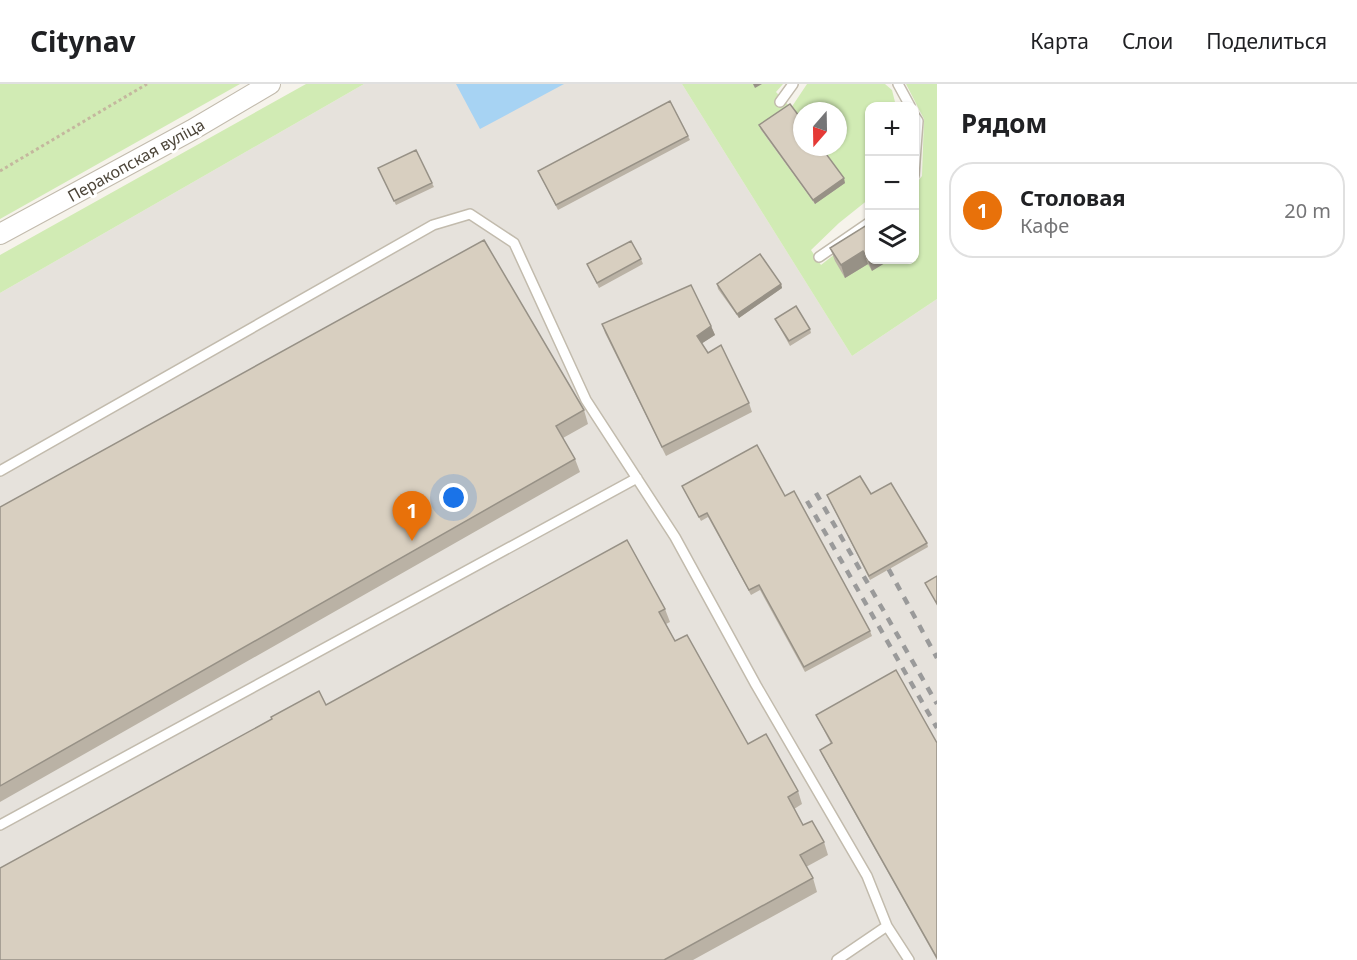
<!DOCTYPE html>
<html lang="ru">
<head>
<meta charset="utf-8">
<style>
	body { margin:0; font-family:"Noto Sans",sans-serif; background:#f2f2f2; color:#202124 }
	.controls { position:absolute; right:18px; top:18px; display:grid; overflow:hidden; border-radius:12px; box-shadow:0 2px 4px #0004 }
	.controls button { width:54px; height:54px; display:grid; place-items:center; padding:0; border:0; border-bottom:2px solid #e0e0e0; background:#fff; color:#202124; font:30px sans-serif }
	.compass { position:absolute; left:793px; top:18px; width:54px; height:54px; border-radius:50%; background:#fff; box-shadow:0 2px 4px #0004; rotate:200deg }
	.you { position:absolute; left:454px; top:414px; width:21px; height:21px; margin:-15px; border:4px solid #fff; border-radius:50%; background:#1a73e8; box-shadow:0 0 0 9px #1a73e833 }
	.badge { display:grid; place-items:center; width:39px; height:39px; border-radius:50%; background:#0f766e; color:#fff; font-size:20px; font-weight:700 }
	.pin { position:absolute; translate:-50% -50px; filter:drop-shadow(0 2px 3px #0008) }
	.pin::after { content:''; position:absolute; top:32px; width:21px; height:18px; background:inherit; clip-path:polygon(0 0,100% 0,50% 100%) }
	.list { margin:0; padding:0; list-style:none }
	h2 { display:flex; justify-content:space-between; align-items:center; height:78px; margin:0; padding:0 24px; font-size:26px }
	h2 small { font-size:20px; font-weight:400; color:#757577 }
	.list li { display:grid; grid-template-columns:39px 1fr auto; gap:18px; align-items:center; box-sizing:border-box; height:96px; margin:0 12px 12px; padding:0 12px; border:2px solid #e0e0e0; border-radius:24px }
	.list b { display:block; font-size:22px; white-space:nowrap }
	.list p { margin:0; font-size:20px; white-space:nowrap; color:#757577 }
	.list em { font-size:20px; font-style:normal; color:#757577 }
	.icon { flex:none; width:33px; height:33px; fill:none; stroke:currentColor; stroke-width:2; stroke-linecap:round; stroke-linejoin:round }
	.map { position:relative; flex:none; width:937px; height:876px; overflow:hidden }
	header { display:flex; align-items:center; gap:36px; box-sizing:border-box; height:84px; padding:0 30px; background:#fff; border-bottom:2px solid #e0e0e0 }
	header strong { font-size:28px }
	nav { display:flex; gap:33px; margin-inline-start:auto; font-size:21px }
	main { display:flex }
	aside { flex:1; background:#fff }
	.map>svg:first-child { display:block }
</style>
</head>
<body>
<header>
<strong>Citynav</strong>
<nav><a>Карта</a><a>Слои</a><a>Поделиться</a></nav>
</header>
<main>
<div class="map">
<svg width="937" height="876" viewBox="0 0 937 876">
	<rect width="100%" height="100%" fill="#f6f3eb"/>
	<path fill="#e6e2dc" d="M 364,0 L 682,0 L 852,272 L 937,215 L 937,876 L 0,876 L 0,209 Z"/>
	<path fill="#d1ebb4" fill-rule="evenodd" d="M 0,0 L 240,0 L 0,135 Z
		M 306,0 L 364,0 L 0,209 L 0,171 Z
		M 682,0 L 783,0 L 776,8 L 791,24 L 807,0 L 885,0 L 892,6 L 896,22 L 870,22 L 869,115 L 839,139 L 811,166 L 821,181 L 869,143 L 870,176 L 914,176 L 915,101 L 922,92 L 924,35 L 906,0 L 937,0 L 937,215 L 852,272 ZM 802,27 L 838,27 L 838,63 L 820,63 L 815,120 L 761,46 L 802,39 Z"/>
	<path fill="#a7d3f3" d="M 456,0 L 564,0 L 480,45 Z"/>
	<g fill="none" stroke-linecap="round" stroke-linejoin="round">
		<g stroke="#c2bbad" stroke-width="12">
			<path id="service" d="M 898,0 L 910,22
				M 780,18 L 793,0
				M 914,31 L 918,37 L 914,91
				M 819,173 L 870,138
				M 0,387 L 433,141 L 470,130 L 514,159 L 586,316 L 675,453 L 756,601 L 867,792 L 887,842 L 837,876
				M 0,741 L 637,394
				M 887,842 L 909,876"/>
		</g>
		<g stroke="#c2bbad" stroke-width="22">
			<path id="minor" d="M 0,150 L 192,46 L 270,0"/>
		</g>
		<path stroke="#c4b79e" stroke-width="3" stroke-dasharray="3 3" stroke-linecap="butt" d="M 0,87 L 147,0"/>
		<use href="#service" stroke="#fff" stroke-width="9"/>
		<use href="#minor" stroke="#fff" stroke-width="20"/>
		<path stroke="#9a9a9a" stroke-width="4.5" stroke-dasharray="8 8" stroke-linecap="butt" d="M 816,409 L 937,620
			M 807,417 L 937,644
			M 881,471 L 937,574"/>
	</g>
	<path fill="#bab2a5" d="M 759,41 L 845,99 L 815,120 L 761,46 Z
		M 688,52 L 690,56 L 558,126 L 538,87 Z
		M 380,88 L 432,99 L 434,103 L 396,121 Z
		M 870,139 L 872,187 L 868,180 L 845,194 L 835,177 L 830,164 Z
		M 641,175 L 643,180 L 599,204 L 587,180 Z
		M 717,200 L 781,200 L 782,204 L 739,234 L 718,205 Z
		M 775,235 L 810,245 L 811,249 L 790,262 Z
		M 602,240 L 711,242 L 715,251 L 702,259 L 708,269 L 749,319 L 752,328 L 666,372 L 605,249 Z
		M 584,326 L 588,340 L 563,354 L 575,375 L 580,388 L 0,718 L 0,423 Z
		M 682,402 L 785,412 L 870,547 L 872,552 L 805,588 L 760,506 L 751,511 L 708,433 L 701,437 Z
		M 871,410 L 927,459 L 928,463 L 870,496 L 827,411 Z
		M 665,525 L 670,538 L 666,540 L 675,557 L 748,660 L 798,707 L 802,720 L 794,725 L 803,741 L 824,758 L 828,771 L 806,783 L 813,794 L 817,808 L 693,876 L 0,876 L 326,621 Z
		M 816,631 L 937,659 L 937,876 L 822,671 L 820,666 L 831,660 Z"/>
	<path fill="#979186" d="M 753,0 L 762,0 L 755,4 Z
		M 844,94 L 845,99 L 815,120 L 813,116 Z
		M 863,167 L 868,180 L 845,194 L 841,181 Z
		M 870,172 L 870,176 L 890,176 L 872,187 L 867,174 Z
		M 781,200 L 782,204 L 739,234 L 737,230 Z
		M 711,242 L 715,251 L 701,260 L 697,252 Z"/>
	<path fill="#d8cfc0" stroke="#979186" stroke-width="1.5" d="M 670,17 L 688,52 L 556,121 L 538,87 Z
		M 790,20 L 802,36 L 802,63 L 821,63 L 844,94 L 813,116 L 759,41 Z
		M 416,66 L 432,99 L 394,117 L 378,84 Z
		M 870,139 L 870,172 L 867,174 L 863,167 L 841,181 L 830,164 Z
		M 484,156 L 584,326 L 556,342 L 575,375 L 0,702 L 0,423 Z
		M 631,157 L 641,175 L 597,199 L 587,180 Z
		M 760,170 L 781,200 L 737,230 L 717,200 Z
		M 691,201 L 711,242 L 697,252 L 708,269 L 721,261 L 749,319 L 662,363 L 602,240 Z
		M 796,222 L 810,245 L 789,257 L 775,235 Z
		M 757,361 L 785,412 L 794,407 L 870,547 L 804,583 L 759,501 L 749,506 L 707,429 L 699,433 L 682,402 Z
		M 860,392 L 871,410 L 891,399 L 927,459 L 869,492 L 827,411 Z
		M 627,456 L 665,525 L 659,528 L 675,557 L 687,551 L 748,660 L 766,650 L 798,707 L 788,713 L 803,741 L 812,737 L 824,758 L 800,771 L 813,794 L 664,876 L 0,876 L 0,784 L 272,635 L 271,633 L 319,607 L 326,621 Z
		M 937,492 L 937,520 L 925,499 Z
		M 896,586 L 937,659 L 937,874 L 820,666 L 832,659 L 816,631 Z"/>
	<g text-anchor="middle" stroke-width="6" stroke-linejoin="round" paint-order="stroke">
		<g font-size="16" fill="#4b4438" stroke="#fff">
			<text transform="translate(136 76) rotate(-29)" y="6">Перакопская вуліца</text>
		</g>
	</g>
</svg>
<div class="controls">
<button>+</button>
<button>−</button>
<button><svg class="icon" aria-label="layers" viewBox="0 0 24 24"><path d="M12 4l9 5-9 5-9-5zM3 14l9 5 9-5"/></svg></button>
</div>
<svg class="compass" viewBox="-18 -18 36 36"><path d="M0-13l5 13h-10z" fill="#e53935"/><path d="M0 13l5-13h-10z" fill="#757577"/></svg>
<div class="you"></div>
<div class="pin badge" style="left:412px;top:457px;background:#e8710a">1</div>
</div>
<aside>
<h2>Рядом<small></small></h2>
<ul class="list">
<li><span class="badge" style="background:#e8710a">1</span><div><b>Столовая</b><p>Кафе</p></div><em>20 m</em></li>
</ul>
</aside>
</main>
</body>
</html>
